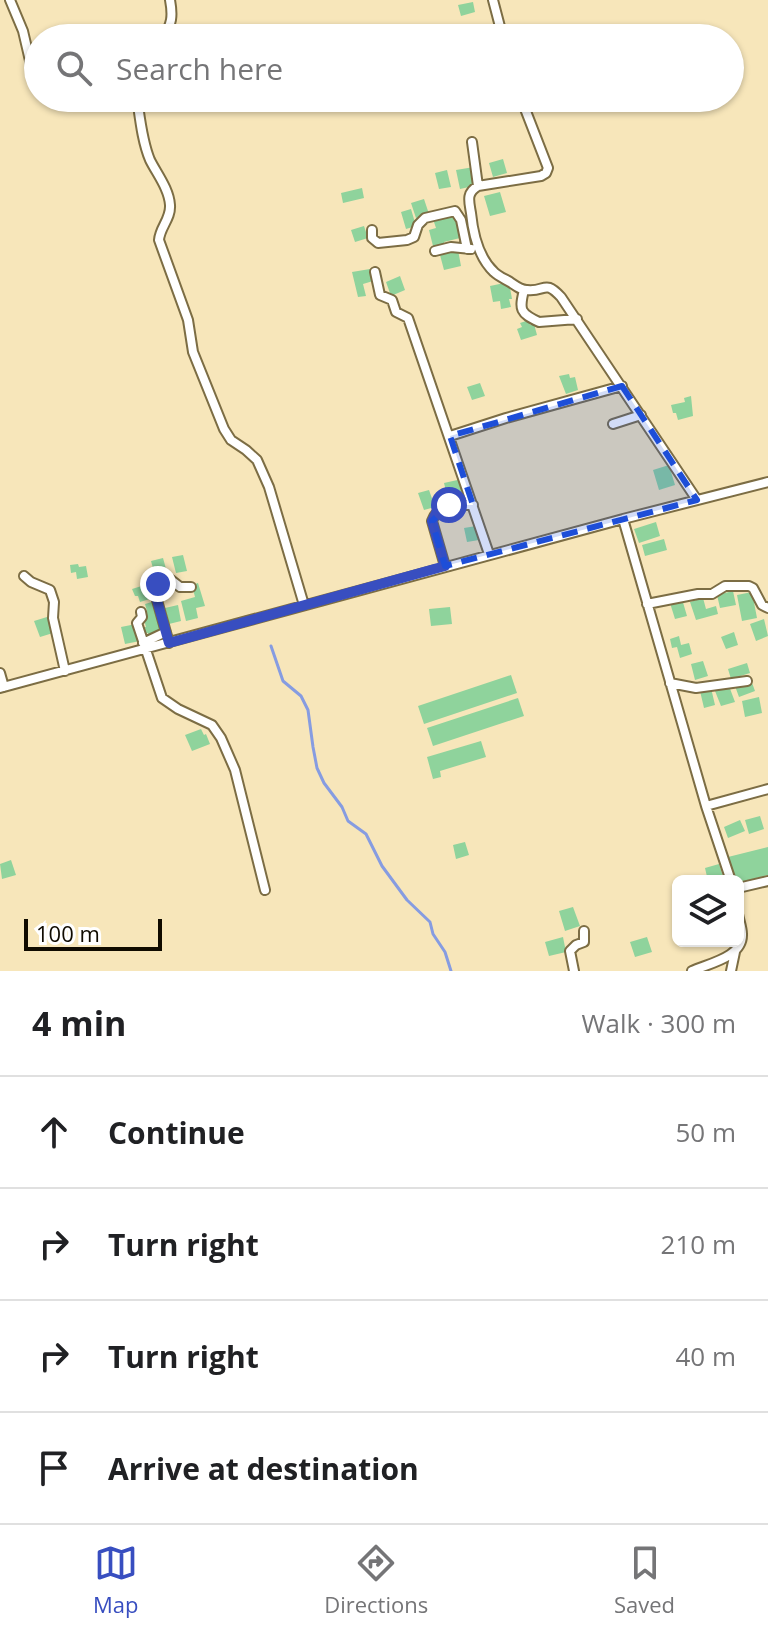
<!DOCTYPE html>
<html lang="en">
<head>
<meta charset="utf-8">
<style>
	body { margin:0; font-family:"Open Sans",sans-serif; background:#f6f6f6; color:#202124 }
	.controls { position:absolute; right:24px; bottom:24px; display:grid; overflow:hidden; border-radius:12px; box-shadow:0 2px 6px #0004 }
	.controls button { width:72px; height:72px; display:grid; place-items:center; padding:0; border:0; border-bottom:2px solid #e0e0e0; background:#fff; color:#202124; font:40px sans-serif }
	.scale { position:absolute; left:24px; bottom:20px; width:138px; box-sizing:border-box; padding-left:8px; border:4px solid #100b00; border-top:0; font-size:22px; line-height:28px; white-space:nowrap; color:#100b00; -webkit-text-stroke:6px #fff; paint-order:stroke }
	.stop { position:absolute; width:24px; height:24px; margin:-18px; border:6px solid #384ec0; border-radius:50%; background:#fff }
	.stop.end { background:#384ec0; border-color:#fff; box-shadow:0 2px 8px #0008 }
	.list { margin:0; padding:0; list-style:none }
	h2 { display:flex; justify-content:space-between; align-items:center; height:104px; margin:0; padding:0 32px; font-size:34px }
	h2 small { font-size:26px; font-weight:400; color:#757577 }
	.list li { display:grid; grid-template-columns:52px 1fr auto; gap:24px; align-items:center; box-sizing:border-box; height:112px; padding:0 32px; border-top:2px solid #e0e0e0 }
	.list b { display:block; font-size:30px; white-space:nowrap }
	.list em { font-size:26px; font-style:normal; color:#757577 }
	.icon { flex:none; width:44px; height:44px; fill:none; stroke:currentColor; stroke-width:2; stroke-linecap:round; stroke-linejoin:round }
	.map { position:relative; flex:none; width:768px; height:971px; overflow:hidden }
	.search { position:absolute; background:#fff; box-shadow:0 2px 6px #0004; left:24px; right:24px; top:24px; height:88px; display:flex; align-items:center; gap:20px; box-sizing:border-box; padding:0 28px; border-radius:44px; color:#757577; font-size:30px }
	.sheet { height:552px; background:#fff }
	nav { display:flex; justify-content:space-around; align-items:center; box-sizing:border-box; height:112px; border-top:2px solid #e0e0e0; background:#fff; font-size:22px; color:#757577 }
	nav a { display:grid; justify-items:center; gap:4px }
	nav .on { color:#384ec0 }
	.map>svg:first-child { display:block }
</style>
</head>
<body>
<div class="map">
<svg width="768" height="971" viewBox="0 0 768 971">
	<rect width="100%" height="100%" fill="#f7e6ba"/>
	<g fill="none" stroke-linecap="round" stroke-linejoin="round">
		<path stroke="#869ce1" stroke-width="3" d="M 271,646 L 283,681 L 301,696 L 308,710 L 313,747 L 317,768 L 324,783 L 342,807 L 348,821 L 366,834 L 382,866 L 407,900 L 430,922 L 433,934 L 445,952 L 451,971"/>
	</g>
	<path fill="#8fd39c" d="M 473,2 L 475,12 L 461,16 L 458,5 Z
		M 503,159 L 507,173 L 493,177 L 489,163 Z
		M 474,167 L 478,185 L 460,189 L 456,170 Z
		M 447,170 L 451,187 L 439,189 L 435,173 Z
		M 362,188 L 364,198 L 343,203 L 341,193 Z
		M 500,192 L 506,212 L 490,216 L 484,196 Z
		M 424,199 L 429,214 L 416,218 L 411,203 Z
		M 411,209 L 416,226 L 406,229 L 401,212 Z
		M 454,213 L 460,238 L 444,242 L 445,247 L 434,250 L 429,230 L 436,228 L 433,219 Z
		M 364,226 L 368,238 L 355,242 L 351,230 Z
		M 458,250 L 461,266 L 444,270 L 440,255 Z
		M 370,269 L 373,281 L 363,284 L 366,296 L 358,297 L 352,272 Z
		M 400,276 L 405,290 L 391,296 L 386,282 Z
		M 509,282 L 512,299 L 509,299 L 511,307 L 501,309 L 500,301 L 493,302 L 490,286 Z
		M 529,320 L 530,325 L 534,324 L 537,335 L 521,340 L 517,329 L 522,327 L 520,323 Z
		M 569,374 L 570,378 L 575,377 L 578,390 L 566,394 L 559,376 Z
		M 480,383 L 485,396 L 472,400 L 467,387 Z
		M 691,396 L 693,416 L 678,420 L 676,413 L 673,413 L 671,405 L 685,402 L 684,398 Z
		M 669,465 L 675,485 L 659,490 L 653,470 Z
		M 462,479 L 465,491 L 447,495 L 444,483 Z
		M 429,490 L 435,507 L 424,510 L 418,493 Z
		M 656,522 L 660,536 L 639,543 L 634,529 Z
		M 476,526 L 479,540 L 467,542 L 464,528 Z
		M 664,539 L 667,550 L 645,556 L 642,545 Z
		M 183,555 L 187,571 L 176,573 L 172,557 Z
		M 163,558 L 168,576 L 156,579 L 151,561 Z
		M 78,564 L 79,567 L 86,566 L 88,577 L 77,579 L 76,572 L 71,573 L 70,565 Z
		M 198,583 L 205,606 L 196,608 L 198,618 L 186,621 L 181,601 L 195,597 L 192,585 Z
		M 148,584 L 153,598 L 140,602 L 138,596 L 135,596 L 132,589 Z
		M 733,591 L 736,605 L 720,608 L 717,595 Z
		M 752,592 L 757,618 L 742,621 L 737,595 Z
		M 703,598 L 706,609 L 716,606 L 718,614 L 696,620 L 690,602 Z
		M 682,599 L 687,616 L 675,619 L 670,603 Z
		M 155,601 L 164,631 L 148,635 L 148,633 L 144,634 L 142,627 L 146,627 L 142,612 L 147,611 L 145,604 Z
		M 178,605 L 181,621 L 169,624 L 165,608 Z
		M 450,607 L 452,624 L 431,626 L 429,609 Z
		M 47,617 L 53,633 L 40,637 L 34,621 Z
		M 764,619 L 768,636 L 756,641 L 750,624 Z
		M 136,624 L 140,641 L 125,644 L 121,627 Z
		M 734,632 L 738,645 L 726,649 L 721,637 Z
		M 679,636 L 681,645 L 689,643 L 692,654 L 680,658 L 677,647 L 672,648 L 670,639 Z
		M 703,661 L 708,676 L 695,680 L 691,664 Z
		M 747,663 L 750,673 L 731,679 L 728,669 Z
		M 511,675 L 517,693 L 424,724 L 418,706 Z
		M 751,680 L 755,691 L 739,697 L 735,686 Z
		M 729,686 L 735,702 L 721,706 L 715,691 Z
		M 711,688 L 715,705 L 704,708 L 700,691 Z
		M 759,697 L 762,713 L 745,717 L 742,701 Z
		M 518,698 L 524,716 L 433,746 L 427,728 Z
		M 201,729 L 204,735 L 206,734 L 210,744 L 192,751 L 185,735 Z
		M 481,741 L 486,757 L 440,771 L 441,777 L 433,779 L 427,757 Z
		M 760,816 L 764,829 L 749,834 L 745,820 Z
		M 740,820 L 745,831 L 728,838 L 724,827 Z
		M 465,842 L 469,855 L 456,859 L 453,845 Z
		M 768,847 L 768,875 L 738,883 L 738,881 L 735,881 L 728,857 Z
		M 11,860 L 16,875 L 2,879 L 0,864 Z
		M 719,864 L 724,879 L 708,881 L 705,868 Z
		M 573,907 L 580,926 L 565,931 L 559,911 Z
		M 563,937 L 566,952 L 549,956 L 545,942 Z
		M 647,937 L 652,952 L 635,957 L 630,942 Z"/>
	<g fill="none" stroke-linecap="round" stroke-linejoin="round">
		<g stroke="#7c6d44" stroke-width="12">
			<path id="minor" d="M 10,0 L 23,31 L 31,65 L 38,72
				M 493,0 L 503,38
				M 467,31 L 469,38
				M 147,38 L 157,38
				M 163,38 C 172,24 173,16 170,0
				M 137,98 C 140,118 142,141 150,160 C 157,174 169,189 170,205 C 171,219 160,227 159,240 L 188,320 L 193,352 L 224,429 L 231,440 L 246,450 L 257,460 L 269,487 L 304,605
				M 427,98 L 455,102 L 522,101 L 548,168 L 546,173 L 541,176 L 478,186 C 466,193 469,201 471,213 C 473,233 478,257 494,272 C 498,276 505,279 510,282 C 516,286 520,290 527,290 C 546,292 544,279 561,297 L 697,500
				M 472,142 L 478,186
				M 372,230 L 372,238 L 378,243 L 407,240 L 414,237 L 418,225 L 425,218 L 455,211 L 461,220 L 467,249
				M 435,251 L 451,247 L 471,249
				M 375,272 L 380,295 L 392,300 L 396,312 L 408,318 L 489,554
				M 524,290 C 519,310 520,313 539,322 L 577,319
				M 613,424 L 641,415
				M 450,436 L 506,418 L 622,386
				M 445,566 L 432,521 C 439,502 456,505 473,505
				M 24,576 L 31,582 L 50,590 L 54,602 L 53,618 L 65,671
				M 647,604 L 698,594 L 712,594 L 725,586 L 749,586 L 753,588 L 762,605 L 768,608
				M 141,612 L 142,617 L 137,623 L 162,698 L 178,709 L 212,725 L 221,738 L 235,770 L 265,890
				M 143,643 L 166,632
				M 169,643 L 155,593 L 156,588 L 164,581 L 171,580 L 180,587 L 191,587
				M 0,673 L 4,687
				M 670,683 L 696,688 L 747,681
				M 0,688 L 623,519
				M 706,806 L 768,789
				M 731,881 L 706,806 L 623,519 L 768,482
				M 738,888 L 768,881
				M 574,971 L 570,951 L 576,945 L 584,942 L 584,931
				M 692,971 C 710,963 743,957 742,934 C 742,928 739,920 738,914
				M 731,971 L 735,952"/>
		</g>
		<use href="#minor" stroke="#fff" stroke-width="8"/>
	</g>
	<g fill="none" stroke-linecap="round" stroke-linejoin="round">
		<path stroke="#384ec0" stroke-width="10" d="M 158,584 L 155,593 L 169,643 L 445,566 L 432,521 L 437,511 L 449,505"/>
	</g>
	<path fill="#1d4ed8" fill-opacity="0.2" stroke="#1d4ed8" stroke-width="6" stroke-dasharray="16 10" stroke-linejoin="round" d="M 622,386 L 697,500 L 445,566 L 432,521 L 449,505 L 473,505 L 450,436 Z"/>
</svg>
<div class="controls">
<button><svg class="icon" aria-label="layers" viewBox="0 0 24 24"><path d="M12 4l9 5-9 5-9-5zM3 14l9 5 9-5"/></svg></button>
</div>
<div class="scale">100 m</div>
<div class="stop" style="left:449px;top:505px"></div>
<div class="stop end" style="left:158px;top:584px"></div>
<div class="search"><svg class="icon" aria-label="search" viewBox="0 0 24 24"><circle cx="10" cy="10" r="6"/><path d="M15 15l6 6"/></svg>Search here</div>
</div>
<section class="sheet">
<h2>4 min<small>Walk · 300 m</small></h2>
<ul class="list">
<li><svg class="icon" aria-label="ahead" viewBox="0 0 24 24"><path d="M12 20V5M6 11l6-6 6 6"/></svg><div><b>Continue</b></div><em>50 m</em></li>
<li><svg class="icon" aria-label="right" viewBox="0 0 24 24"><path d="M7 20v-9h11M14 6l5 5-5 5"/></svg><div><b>Turn right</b></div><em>210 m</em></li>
<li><svg class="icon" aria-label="right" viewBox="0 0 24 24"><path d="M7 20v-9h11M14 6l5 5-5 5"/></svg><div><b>Turn right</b></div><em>40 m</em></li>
<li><svg class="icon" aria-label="arrive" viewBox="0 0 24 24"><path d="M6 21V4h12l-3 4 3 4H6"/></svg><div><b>Arrive at destination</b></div></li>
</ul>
</section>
<nav>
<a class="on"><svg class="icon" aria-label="map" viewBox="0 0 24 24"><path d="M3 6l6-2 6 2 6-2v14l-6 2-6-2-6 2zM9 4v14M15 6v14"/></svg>Map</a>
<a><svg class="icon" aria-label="directions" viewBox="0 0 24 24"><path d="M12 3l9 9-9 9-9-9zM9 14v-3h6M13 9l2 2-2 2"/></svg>Directions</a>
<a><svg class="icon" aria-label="saved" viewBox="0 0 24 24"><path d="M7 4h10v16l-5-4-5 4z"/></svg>Saved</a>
</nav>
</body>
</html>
